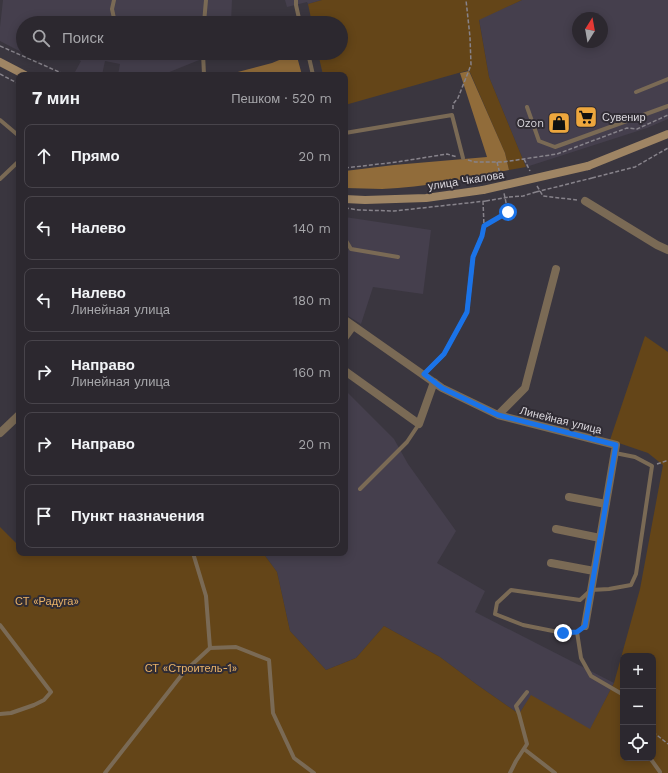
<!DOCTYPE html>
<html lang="ru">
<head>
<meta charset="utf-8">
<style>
	body { margin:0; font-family:"Work Sans",sans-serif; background:#38343b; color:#f1f3f6 }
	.controls { position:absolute; right:12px; bottom:12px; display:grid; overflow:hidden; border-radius:8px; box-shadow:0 2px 10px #0003 }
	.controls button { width:36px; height:36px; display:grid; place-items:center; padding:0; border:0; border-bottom:1px solid #48444b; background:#2c282f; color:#f1f3f6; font:20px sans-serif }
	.compass { position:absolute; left:572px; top:12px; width:36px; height:36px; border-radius:50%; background:#2c282f; box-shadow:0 2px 10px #0003; rotate:11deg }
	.stop { position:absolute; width:12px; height:12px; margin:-9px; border:3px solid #1a73e8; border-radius:50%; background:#fff }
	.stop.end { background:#1a73e8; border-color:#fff; box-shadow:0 1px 4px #0008 }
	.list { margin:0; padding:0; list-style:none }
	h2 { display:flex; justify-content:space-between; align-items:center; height:52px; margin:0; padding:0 16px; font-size:17px }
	h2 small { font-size:13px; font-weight:400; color:#a6a6aa }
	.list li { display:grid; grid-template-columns:26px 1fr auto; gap:12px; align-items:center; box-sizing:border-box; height:64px; margin:0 8px 8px; padding:0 8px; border:1px solid #48444b; border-radius:8px }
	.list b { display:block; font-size:15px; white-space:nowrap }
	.list p { margin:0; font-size:13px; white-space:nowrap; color:#a6a6aa }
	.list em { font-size:13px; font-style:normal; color:#a6a6aa }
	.icon { flex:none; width:22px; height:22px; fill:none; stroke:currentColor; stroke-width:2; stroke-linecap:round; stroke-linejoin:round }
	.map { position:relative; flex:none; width:668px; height:773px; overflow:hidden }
	.search { position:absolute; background:#2c282f; box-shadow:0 2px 10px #0003; left:16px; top:16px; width:332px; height:44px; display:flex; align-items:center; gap:10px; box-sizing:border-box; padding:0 14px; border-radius:22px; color:#a6a6aa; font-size:15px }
	.panel { position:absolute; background:#2c282f; box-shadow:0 2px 10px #0003; left:16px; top:72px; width:332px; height:484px; border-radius:8px }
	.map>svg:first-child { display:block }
</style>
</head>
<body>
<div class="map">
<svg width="668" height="773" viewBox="0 0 668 773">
	<rect width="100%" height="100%" fill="#3a363f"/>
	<path fill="#453f4d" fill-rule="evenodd" d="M 3,0 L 232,0 L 231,23 L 23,23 L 23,53 L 51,53 L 48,59 L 27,55 L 0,41 L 0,27 Z
		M 285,0 L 322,0 L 308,4 L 307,2 L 287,7 Z
		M 522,0 L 668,0 L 668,119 L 647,128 L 526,167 L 489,77 L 479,19 ZM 578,18 L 602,18 L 602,42 L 578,42 Z
		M 65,53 L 214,53 L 214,54 L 162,75 L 118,75 L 120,64 L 105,61 L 102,75 L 86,75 L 75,72 L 81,61 Z
		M 345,217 L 431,230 L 423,294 L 373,287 L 361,324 L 345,314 Z
		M 345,390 L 394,439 L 408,464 L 456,531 L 437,563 L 485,591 L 475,612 L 614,683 L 590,730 L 531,696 L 519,714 L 476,684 L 440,657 L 384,626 L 356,658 L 326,670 L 290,631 L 277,572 L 263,553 L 345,553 Z"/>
	<path fill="#644518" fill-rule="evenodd" d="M 322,0 L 522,0 L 479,20 L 489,77 L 526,167 L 509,170 L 505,153 L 469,70 L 345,105 L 345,75 L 323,75 L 318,53 L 341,53 L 341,23 L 312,23 L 308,4 Z
		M 645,336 L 668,352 L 668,773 L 0,773 L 0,527 L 16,543 L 19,543 L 19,553 L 263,553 L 277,572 L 290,631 L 326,670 L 356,658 L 384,626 L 440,657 L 476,684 L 519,714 L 531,695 L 590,729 L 614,683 L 640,589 L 663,465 L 648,453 L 610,440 ZM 623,656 L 653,656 L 653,758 L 623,758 Z"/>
	<path fill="#916c3a" d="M 296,53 L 302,75 L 235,75 L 234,73 L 272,63 Z
		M 469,71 L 505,153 L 509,170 C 467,179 425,187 382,189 C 370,189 358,188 346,188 L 345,171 L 394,165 L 487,157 L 460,73 Z"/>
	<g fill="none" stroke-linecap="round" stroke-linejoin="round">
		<path stroke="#87838b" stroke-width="1.5" stroke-dasharray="4 2" stroke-linecap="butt" d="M 0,46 L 66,75
			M 0,74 L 19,84
			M 453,109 L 453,104 L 458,98 L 471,65 L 470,37 L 466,0
			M 524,159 L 530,171
			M 468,160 L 475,162 L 503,162 L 557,154 L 627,128 L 637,129 L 668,115
			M 497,162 L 501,178
			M 345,168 L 397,162 L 447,154 L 457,157
			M 592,178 L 635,167 L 668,148
			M 537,186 L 543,196 L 577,200
			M 509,197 L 523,196 L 536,192
			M 483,201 L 484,226
			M 345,208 L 359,210 L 394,211 L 486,201
			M 483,231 L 484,226 L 508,212 L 504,193
			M 657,464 L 666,461 L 668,461
			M 653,732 L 668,744"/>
		<path stroke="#7a6a55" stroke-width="4" d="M 114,0 L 112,9 L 115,23
			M 296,0 L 296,5 L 300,23
			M 204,23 L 206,0
			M 203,53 L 204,75
			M 308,53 L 313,75
			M 636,92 L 668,79
			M 527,107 L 539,141 L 555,147 L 668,106
			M 0,120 L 19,136
			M 345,133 L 452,115 L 463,158
			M 0,179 L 19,161
			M 345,239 L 351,249 L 398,257
			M 424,374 L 444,354 L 467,312 L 473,257 L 482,236
			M 360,489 L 407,442 L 419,424
			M 0,625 L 51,692 L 44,700 L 34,705 L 11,713 L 0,714
			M 585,626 L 577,632 L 563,633 L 523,625 L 495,614 L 497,603 L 511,590 L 580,600 L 591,590 L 609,589 L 631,585 L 636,574 L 652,466 L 635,457 L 615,453
			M 577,632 L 581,658 L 591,676 L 622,694 L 623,696
			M 210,648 L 236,647 L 269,660 L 273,713 L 294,758 L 314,773
			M 524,749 L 555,773
			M 650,758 L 660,772
			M 105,773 L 184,672 L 210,648 L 206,596 L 193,553
			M 510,773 L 516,761 L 527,744 L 519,714 L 516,706 L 527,692"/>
		<path stroke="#7a6a55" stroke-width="8" d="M 585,201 L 657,245 L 668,250
			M 345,320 L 442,388 L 498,415 L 616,445 L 585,626
			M 345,337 L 353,326
			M 345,371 L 419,424 L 434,382
			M 498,415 L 525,388 L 556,269
			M 0,433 L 19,415
			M 569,497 L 606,504
			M 556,529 L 600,538
			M 551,563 L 594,571"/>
		<path stroke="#9f8564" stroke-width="8" d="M 0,62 L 25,75
			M 588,166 L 668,134
			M 345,199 L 365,200 L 426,198 L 483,190"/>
		<path stroke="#87838b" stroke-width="1.5" stroke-dasharray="4 2" stroke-linecap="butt" d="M 536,192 L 592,178
			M 486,201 L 509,197"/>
		<path stroke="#9f8564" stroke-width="8" d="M 483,190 L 588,166"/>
	</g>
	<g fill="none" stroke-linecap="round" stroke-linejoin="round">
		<path stroke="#1a73e8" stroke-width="5" d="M 508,212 L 484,226 L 482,236 L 473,257 L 467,312 L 444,354 L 424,374 L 442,388 L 498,415 L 616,445 L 585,626 L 577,632 L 563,633"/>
	</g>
	<defs>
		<g id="supermarket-square" transform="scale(1.15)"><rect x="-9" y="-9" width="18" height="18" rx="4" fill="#eea73d" stroke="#302c34"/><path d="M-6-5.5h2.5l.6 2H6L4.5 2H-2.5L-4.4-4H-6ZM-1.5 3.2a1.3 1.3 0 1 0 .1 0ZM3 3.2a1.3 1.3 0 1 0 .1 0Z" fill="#111"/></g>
		<g id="shop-square" transform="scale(1.15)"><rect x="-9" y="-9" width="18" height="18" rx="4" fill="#eea73d" stroke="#302c34"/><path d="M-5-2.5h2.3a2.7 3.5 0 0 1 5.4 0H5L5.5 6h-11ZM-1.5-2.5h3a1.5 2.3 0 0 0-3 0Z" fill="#111"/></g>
	</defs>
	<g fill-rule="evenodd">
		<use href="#supermarket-square" x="586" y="117"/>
		<use href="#shop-square" x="559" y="123"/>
	</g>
	<g text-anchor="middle" stroke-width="4" stroke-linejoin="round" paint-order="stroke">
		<g font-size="11" fill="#dbd8de" stroke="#302c34" text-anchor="start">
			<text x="602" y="121">Сувенир</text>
			<text x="544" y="127" text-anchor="end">Ozon</text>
		</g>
		<g font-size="11" fill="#dbd8de" stroke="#302c34">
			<text transform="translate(466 180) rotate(-9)" y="4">улица Чкалова</text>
			<text transform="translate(561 420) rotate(14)" y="4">Линейная улица</text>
		</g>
		<g font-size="11" fill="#e9b268" stroke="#302c34">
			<text x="47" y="605">СТ «Радуга»</text>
			<text x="191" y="672">СТ «Строитель-1»</text>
		</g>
	</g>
</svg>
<div class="controls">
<button>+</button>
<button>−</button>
<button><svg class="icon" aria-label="locate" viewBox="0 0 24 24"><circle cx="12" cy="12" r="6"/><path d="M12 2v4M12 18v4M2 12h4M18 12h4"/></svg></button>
</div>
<svg class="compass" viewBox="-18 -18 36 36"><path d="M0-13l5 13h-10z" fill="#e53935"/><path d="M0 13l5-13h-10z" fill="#a6a6aa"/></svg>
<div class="stop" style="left:508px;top:212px"></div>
<div class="stop end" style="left:563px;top:633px"></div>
<div class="search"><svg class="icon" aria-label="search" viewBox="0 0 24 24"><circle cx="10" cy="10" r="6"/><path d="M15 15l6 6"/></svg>Поиск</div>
<section class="panel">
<h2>7 мин<small>Пешком · 520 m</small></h2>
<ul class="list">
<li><svg class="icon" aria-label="ahead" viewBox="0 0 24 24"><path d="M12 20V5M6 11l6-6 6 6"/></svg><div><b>Прямо</b></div><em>20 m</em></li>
<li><svg class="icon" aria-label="left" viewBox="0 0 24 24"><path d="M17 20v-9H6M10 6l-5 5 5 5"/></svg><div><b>Налево</b></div><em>140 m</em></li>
<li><svg class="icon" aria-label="left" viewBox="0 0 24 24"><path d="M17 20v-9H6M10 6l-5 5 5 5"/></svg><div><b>Налево</b><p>Линейная улица</p></div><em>180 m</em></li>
<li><svg class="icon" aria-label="right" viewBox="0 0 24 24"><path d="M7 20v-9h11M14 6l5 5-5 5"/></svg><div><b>Направо</b><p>Линейная улица</p></div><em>160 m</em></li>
<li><svg class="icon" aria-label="right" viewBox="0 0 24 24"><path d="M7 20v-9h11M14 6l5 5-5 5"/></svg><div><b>Направо</b></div><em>20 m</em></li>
<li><svg class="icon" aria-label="arrive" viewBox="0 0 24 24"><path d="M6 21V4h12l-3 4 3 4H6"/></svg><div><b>Пункт назначения</b></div></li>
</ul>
</section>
</div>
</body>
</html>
